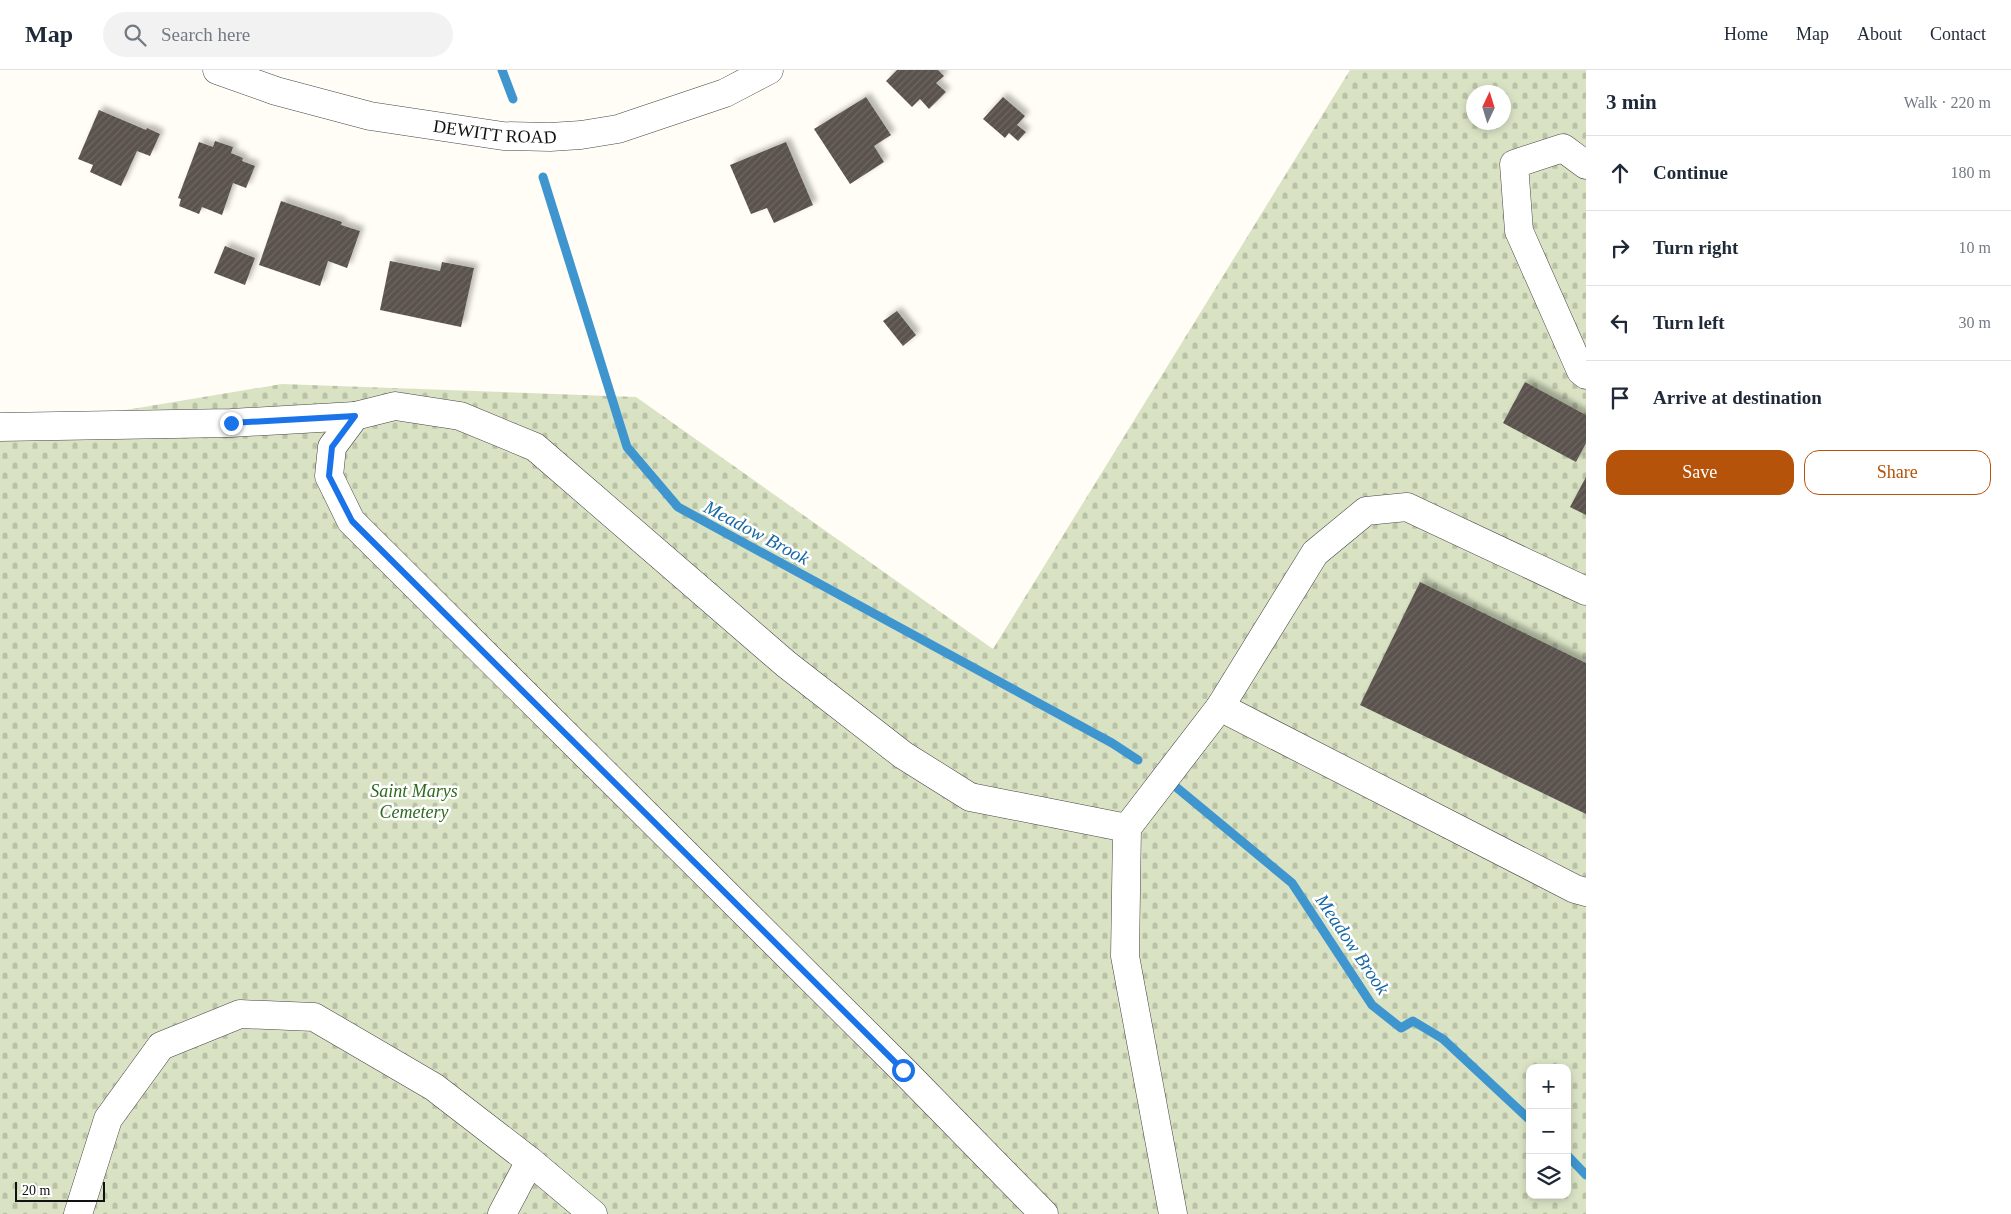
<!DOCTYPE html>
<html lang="en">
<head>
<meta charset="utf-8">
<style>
	body { margin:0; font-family:"Times New Roman",serif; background:#f2f2f3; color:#1f2937 }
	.controls { position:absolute; right:15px; bottom:15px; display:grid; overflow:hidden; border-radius:10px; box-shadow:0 2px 8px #0003 }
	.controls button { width:45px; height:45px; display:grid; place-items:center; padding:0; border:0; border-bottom:1px solid #e0e1e3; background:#fff; color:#1f2937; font:25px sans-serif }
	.compass { position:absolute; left:1466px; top:15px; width:45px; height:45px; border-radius:50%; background:#fff; box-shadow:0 2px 8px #0003; rotate:4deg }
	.scale { position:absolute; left:15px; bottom:12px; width:90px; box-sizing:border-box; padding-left:5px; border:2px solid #111; border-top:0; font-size:14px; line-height:18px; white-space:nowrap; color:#111; -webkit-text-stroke:4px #fff; paint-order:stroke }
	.stop { position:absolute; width:15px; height:15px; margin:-11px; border:4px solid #1a73e8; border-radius:50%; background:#fff }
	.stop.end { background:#1a73e8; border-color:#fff; box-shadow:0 1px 5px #0008 }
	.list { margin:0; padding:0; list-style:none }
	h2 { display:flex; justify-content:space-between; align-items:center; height:65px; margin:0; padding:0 20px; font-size:21px }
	h2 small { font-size:16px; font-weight:400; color:#747a83 }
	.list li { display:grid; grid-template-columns:32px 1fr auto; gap:15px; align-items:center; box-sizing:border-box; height:75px; padding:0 20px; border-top:1px solid #e0e1e3 }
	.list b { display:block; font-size:19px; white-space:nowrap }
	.list em { font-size:16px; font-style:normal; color:#747a83 }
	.actions { display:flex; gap:10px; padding:15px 20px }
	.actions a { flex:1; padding:11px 0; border:1px solid #b45309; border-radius:15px; text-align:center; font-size:18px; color:#b45309 }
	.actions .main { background:#b45309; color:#fff }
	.icon { flex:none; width:28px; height:28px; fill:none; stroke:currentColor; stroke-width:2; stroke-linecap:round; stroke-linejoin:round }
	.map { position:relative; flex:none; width:1586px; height:1144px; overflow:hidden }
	header { display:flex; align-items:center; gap:30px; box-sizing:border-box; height:70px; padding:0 25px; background:#fff; border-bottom:1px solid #e0e1e3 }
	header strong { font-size:24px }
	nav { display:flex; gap:28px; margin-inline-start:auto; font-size:18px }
	.search { width:350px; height:45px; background:#f2f2f3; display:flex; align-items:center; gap:12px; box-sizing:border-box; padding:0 18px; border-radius:28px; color:#747a83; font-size:19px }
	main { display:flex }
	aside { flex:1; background:#fff }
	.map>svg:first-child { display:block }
</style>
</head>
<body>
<header>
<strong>Map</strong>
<div class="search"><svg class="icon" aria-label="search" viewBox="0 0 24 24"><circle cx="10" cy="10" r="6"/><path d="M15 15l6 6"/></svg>Search here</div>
<nav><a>Home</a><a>Map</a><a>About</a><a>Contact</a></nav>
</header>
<main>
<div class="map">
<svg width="1586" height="1144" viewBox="0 0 1586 1144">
	<defs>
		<pattern id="cemetery-stones" width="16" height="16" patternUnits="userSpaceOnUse" patternTransform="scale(1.25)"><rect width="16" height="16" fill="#d9e3c4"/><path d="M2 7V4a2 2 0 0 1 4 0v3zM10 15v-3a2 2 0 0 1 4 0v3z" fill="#b9c2a7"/></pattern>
		<pattern id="building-hatch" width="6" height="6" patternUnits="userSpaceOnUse" patternTransform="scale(1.25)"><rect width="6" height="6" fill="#5a524d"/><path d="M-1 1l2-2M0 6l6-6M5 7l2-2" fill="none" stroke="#6d6662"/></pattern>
		<filter id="shadow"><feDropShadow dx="4.5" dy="-4.5" stdDeviation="2.5" flood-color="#0004"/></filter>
	</defs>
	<rect width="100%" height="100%" fill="#fffdf5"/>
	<path fill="url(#cemetery-stones)" fill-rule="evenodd" d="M 1350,0 L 1586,0 L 1586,1144 L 0,1144 L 0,361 L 282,314 L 636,327 L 993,579 ZM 1474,22 L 1504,22 L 1504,52 L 1474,52 ZM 1530,998 L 1567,998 L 1567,1125 L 1530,1125 Z"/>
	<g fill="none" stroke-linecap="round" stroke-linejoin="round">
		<path stroke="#3f96cf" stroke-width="9" d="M 502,0 L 513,29
			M 543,107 L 627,377 L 678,437 L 1112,673 L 1138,690
			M 1176,717 L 1292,813 L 1372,935 L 1401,958 L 1413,951 L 1443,969 L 1530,1050
			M 1567,1085 L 1586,1105"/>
	</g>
	<path fill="url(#building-hatch)" filter="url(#shadow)" d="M 897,0 L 938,0 L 944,6 L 936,13 L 946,22 L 929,39 L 920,29 L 912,37 L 886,11 Z
		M 866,27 L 891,65 L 874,76 L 884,92 L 850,114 L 814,59 Z
		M 1003,27 L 1025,46 L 1017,55 L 1026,62 L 1018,71 L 1009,63 L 1005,68 L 983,49 Z
		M 99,40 L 146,60 L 147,58 L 160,64 L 150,86 L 137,81 L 121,116 L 90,102 L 93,95 L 78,89 Z
		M 215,71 L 233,77 L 231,83 L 243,88 L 242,91 L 255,96 L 246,118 L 233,113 L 222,145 L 202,137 L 199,144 L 179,136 L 181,129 L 178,128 L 199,72 L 213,77 Z
		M 786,72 L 813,135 L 774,153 L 767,138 L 751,144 L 730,95 Z
		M 281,131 L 342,152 L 341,155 L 360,161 L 347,198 L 328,191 L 320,216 L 259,195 Z
		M 225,176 L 255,188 L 245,215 L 214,203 Z
		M 390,191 L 440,201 L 442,192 L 474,198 L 461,257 L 380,240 Z
		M 897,241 L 916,265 L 903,276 L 883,251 Z
		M 1525,312 L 1586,345 L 1586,373 L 1576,392 L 1503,353 Z
		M 1586,407 L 1586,445 L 1570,437 Z
		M 1420,512 L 1586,593 L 1586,744 L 1360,635 Z"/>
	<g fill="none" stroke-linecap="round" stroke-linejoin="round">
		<g stroke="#444" stroke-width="29">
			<g id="minor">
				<path id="s1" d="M 217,0 L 276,21 L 370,46 L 503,66 L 550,67 L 581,65 L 618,59 L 725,23 L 769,0"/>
				<path d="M 1586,95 L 1563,78 L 1514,94 L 1519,161 L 1581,301 L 1586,305"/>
				<path d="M 0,357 L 231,353 L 355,346"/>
				<path d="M 1586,521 L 1407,437 L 1366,441 L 1315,483 L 1220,637 L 1575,819 L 1586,822"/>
				<path d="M 78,1144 L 108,1049 L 161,976 L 240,944 L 314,947 L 434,1017 L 530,1091 L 593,1144"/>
				<path d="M 502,1144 L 530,1091"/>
				<path d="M 1044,1144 L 903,1000 L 351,451 L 329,406 L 332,377 L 355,346 L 395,336 L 460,346 L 535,377 L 786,594 L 903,685 L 970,727 L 1127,758"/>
				<path d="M 1173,1144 L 1125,886 L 1127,758 L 1220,637"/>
			</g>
		</g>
		<use href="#minor" stroke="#fff" stroke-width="28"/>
	</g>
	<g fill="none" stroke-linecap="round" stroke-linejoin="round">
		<path stroke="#1a73e8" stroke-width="6" d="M 231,353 L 355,346 L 332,377 L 329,406 L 352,451 L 903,1000"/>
	</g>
	<g text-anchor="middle" stroke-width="5" stroke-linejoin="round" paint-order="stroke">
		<g font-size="18" fill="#111" stroke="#fff">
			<text dy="6" stroke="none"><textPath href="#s1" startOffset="286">DEWITT ROAD</textPath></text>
		</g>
		<g font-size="18" font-style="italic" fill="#2f6b1f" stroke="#fff">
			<text x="414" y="727">Saint Marys<tspan x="414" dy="21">Cemetery</tspan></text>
		</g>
		<g font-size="19" font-style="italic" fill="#1768a6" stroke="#fff">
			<text transform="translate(757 462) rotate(28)" y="7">Meadow Brook</text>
			<text transform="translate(1353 874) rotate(56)" y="7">Meadow Brook</text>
		</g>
	</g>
</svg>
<div class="controls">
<button>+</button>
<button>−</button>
<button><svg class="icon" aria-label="layers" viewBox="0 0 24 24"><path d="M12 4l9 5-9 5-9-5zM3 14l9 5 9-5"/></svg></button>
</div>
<svg class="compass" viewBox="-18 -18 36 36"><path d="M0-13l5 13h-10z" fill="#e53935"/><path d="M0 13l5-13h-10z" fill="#747a83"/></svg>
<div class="scale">20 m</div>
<div class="stop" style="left:903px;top:1000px"></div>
<div class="stop end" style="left:231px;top:353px"></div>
</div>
<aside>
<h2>3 min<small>Walk · 220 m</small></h2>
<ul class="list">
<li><svg class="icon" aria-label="ahead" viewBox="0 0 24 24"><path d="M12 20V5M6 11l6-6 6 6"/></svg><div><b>Continue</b></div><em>180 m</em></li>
<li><svg class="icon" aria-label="right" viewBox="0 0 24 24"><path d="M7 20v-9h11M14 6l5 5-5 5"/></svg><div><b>Turn right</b></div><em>10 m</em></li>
<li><svg class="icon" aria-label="left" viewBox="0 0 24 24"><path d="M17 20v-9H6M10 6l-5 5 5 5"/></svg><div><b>Turn left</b></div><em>30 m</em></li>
<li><svg class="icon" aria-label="arrive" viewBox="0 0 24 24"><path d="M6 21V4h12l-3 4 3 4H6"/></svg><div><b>Arrive at destination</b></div></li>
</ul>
<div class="actions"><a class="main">Save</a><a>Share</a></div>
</aside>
</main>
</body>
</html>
